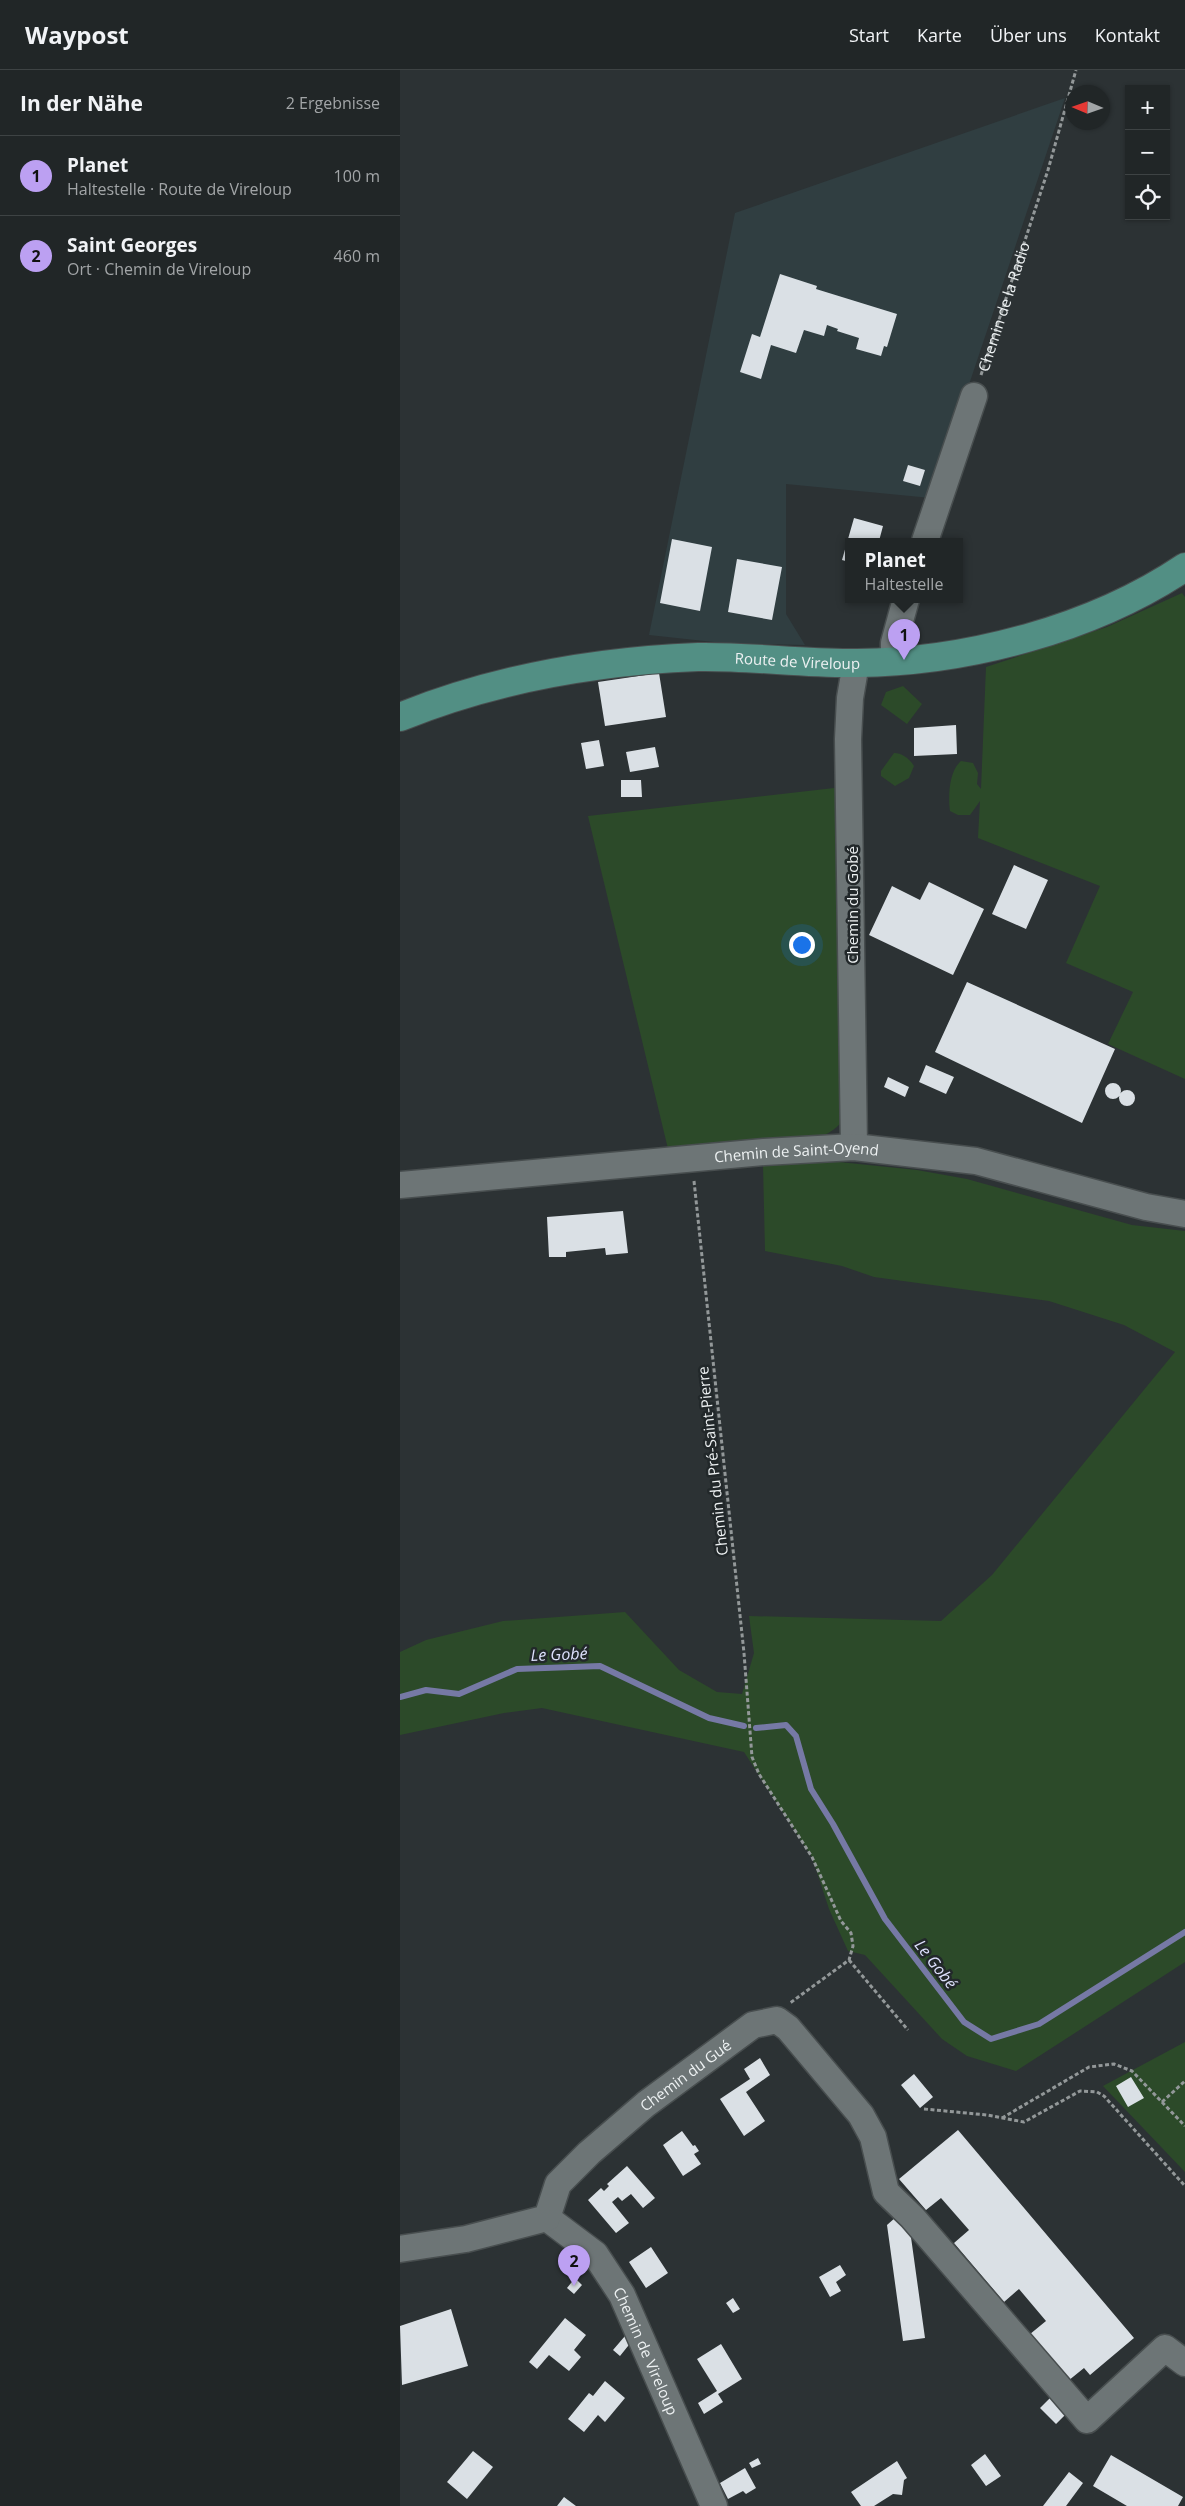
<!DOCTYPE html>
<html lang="de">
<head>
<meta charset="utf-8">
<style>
	body { margin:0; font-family:"Open Sans",sans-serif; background:#292e2f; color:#f1f3f6 }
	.controls { position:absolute; right:15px; top:15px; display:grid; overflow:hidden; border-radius:0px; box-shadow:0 1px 4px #0004 }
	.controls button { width:45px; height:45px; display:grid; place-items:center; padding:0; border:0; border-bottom:1px solid #3e4344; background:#212627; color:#f1f3f6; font:25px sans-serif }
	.compass { position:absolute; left:665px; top:15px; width:45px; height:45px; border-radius:50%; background:#212627; box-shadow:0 1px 4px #0004; rotate:272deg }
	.you { position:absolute; left:401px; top:874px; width:18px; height:18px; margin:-12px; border:4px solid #fff; border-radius:50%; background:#1a73e8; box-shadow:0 0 0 8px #1a73e833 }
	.badge { display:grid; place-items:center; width:32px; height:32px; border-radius:50%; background:#bca0f2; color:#111; font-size:16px; font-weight:700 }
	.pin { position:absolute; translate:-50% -41px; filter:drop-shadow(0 1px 2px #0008) }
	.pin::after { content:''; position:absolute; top:26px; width:18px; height:15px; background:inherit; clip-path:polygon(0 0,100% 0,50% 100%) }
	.popup { position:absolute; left:445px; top:468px; width:118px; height:65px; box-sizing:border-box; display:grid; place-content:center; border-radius:0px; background:#212627; filter:drop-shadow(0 1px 4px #0005); font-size:16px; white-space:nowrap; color:#a2a5a7 }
	.popup b { font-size:19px; color:#f1f3f6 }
	.popup::after { content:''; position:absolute; left:50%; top:100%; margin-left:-10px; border:10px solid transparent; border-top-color:#212627 }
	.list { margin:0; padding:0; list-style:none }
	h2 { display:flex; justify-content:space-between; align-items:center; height:65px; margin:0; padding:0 20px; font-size:21px }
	h2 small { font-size:16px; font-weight:400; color:#a2a5a7 }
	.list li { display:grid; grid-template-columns:32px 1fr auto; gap:15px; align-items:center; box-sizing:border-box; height:80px; padding:0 20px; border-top:1px solid #3e4344 }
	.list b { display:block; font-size:19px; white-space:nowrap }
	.list p { margin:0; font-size:16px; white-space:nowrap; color:#a2a5a7 }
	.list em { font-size:16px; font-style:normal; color:#a2a5a7 }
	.icon { flex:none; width:28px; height:28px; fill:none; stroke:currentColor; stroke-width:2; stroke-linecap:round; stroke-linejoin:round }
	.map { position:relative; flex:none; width:785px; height:2436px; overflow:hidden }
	header { display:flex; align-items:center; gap:30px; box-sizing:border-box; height:70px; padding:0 25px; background:#212627; border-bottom:1px solid #3e4344 }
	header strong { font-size:24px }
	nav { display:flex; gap:28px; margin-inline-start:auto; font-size:18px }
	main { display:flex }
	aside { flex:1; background:#212627 }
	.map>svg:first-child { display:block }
	.built { fill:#303e41 }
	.green { fill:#2c4a29 }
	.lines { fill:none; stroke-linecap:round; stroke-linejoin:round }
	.stream { stroke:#7679a5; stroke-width:6 }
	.building { fill:#dae0e5 }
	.minor-casing { stroke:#484e4f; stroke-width:29 }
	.major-casing { stroke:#484e4f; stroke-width:30 }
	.path { stroke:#939899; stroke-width:3; stroke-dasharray:4 2.5; stroke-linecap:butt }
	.minor { stroke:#6d7576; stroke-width:26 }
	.major { stroke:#528f84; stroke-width:28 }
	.labels { text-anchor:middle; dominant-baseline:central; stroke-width:5; stroke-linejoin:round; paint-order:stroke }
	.street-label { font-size:15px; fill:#edf1f2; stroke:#22282a }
	.water-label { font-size:16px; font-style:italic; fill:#dee1fd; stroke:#22282a }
</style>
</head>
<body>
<header>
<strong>Waypost</strong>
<nav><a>Start</a><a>Karte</a><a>Über uns</a><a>Kontakt</a></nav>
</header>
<main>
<aside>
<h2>In der Nähe<small>2 Ergebnisse</small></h2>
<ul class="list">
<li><span class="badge">1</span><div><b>Planet</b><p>Haltestelle · Route de Vireloup</p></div><em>100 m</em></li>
<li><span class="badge">2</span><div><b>Saint Georges</b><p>Ort · Chemin de Vireloup</p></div><em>460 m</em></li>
</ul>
</aside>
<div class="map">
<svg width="785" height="2436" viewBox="0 0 785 2436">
	<rect width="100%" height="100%" fill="#2c3234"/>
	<!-- built -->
	<path class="built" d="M665,28L531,428L386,414V544L405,575L323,573L249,565L335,143Z"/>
	<!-- green -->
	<path class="green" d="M782,523L785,527V1009L708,974L733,922L666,893L700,816L578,768L580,731L570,745H558L550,741C548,726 549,701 561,691L573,693L578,703L577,714L581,719L586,597L707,557Z
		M503,616L522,634L507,654L481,635L486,622Z
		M494,683C502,683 510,689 514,696L509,708L495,716L481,706V701Z
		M443,717L445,1047C438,1058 430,1063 418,1068L269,1083L188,746Z
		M439,1092L517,1100L567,1109L732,1155L785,1161V1892L616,2001L567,1986L542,1969L465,1885L448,1881L429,1839L412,1787L344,1682L142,1638L104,1643L0,1665V1582L26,1570L103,1551L225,1542L279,1600L317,1622L342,1624L354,1583L349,1546L541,1551L592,1505L775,1282L724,1255L649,1231L474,1207L442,1196L365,1181L363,1095Z
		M785,1972V2102L703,2016Z"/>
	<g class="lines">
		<!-- stream -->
		<path class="stream" d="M0,1627L26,1620L59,1624L117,1599L200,1596L309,1648L344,1656
			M356,1658L386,1655L396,1666L411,1719L433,1754L485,1849L564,1952L591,1969L639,1954L785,1862"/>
	</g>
	<!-- building -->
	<path class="building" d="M380,204L417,216L416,219L497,244L487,277L484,276L481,286L456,279L459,268L437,261L438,259L427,255L424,266L404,260L396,283L371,275L361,309L340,302L352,264L360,267Z
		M508,395L525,400L520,416L503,411Z
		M454,448L483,456L479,471H449V492L442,490Z
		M272,469L312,477L300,541L260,533Z
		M337,489L382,497L372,550L328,542Z
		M259,603L266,647L205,656L198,612Z
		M556,655L557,684L514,686V658Z
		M199,670L204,696L186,699L181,673Z
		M255,677L259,697L230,702L226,682Z
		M221,710H241L242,727H221Z
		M614,795L648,810L626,859L592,844Z
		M529,812L584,839L553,905L469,865L492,816L520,830Z
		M567,912L715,979L682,1053L535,982Z
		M526,995L554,1007L546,1024L519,1012Z
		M488,1007L509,1017L505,1027L484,1017Z
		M705 1021a8 8 0 1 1 16 0a8 8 0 1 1-16 0Z
		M719 1028a8 8 0 1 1 16 0a8 8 0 1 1-16 0Z
		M223,1141L228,1183L206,1185L205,1178L166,1182V1187H149L147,1147Z
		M360,1988L370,2005L346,2022L365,2051L344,2066L320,2029L350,2009L344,1999Z
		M514,2004L533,2027L520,2038L501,2015Z
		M731,2007L744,2028L728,2037L716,2016Z
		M558,2060L734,2268L690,2305L684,2298L663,2315L624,2269L646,2251L619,2219L604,2232L554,2173L569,2160L541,2128L526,2140L499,2109Z
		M282,2061L293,2076L295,2075L299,2081L294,2084L301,2094L283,2106L263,2075Z
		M227,2096L255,2128L243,2138L231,2124L222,2131L218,2127L212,2132L229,2153L216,2163L188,2130L201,2118L204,2121L209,2116L207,2114Z
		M496,2147L510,2160L525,2268L503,2271L487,2155Z
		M251,2177L268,2203L246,2218L229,2192Z
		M440,2195L446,2205L436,2212L441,2221L430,2227L419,2207Z
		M175,2208L182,2215L174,2224L167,2218Z
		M333,2228L340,2239L333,2243L326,2233Z
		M51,2239L68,2296L2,2315L0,2256Z
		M165,2248L186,2265L174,2280L181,2287L169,2301L149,2285L137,2299L129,2292Z
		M225,2266L232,2271L220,2286L213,2280Z
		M321,2274L342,2309L318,2324L323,2332L304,2344L298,2333L317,2321L297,2289Z
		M205,2311L225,2328L205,2352L198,2345L184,2362L168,2349L189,2323L193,2326Z
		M653,2325L669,2341L656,2354L640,2338Z
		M73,2381L93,2397L67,2429L47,2412Z
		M585,2384L601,2406L586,2416L571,2395Z
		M711,2385L783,2427L778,2436H727L693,2416Z
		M358,2388L361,2394L352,2398L349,2393Z
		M497,2391L507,2408L504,2410L502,2425L493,2424L474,2436H461L451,2422Z
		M345,2398L356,2418L346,2424L343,2421L328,2429L320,2413Z
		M669,2402L683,2413L666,2436H643Z
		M164,2427L176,2436H157Z"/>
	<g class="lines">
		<!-- minor casing -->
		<g class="minor-casing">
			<g id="minor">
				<path d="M525,471L574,326"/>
				<path d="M494,591V573L506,529"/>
				<path d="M454,1077L448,669L450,628L456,593"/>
				<path id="s2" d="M0,1115L364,1082L454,1077L576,1091L746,1137L785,1144"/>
				<path id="s3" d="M147,2148L195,2184L222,2225L314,2436"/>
				<path id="s4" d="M0,2179L66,2169L147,2148L158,2114L189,2083L246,2034L353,1955L377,1950L388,1958L461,2045L473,2067L486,2122L512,2147L687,2350L765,2278L785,2293"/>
			</g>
		</g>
		<!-- major casing -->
		<g class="major-casing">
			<g id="major">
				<path id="s5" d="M0,647C94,609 196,591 298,587C351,586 404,594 457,593C567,592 693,559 785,497"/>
			</g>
		</g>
		<!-- path -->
		<g class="path">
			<path id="s1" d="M581,305L648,100L676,0"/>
			<path d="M294,1111L344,1583L352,1687L359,1704L412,1787L441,1851L451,1863L453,1876L449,1890L390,1933"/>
			<path d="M449,1890L508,1960"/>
			<path d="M762,2032L785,2011"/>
			<path d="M524,2039L587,2045L624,2052L680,2021L697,2022L704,2026L785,2116"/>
			<path d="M602,2048L689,1997L714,1994L732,2001L785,2056"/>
		</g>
		<!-- minor -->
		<use href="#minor" class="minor"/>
		<!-- major -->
		<use href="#major" class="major"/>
	</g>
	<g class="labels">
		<!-- street labels -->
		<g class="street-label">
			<text stroke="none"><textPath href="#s1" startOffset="72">Chemin de la Radio</textPath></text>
			<text stroke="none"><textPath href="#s5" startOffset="405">Route de Vireloup</textPath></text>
			<text transform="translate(452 835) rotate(-90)">Chemin du Gobé</text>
			<text stroke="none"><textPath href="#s2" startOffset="398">Chemin de Saint-Oyend</textPath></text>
			<text transform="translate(312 1391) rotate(-96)">Chemin du Pré-Saint-Pierre</text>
			<text stroke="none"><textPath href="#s4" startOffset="354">Chemin du Gué</textPath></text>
			<text stroke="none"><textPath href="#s3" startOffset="170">Chemin de Vireloup</textPath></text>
		</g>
		<!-- water labels -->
		<g class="water-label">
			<text transform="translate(159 1584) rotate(-2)">Le Gobé</text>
			<text transform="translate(536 1894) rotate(52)">Le Gobé</text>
		</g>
	</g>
</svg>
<div class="controls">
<button>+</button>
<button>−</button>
<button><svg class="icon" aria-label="locate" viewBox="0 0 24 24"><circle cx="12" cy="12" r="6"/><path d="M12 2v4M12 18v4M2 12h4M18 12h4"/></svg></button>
</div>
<svg class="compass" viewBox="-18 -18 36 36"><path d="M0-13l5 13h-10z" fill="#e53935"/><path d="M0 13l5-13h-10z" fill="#a2a5a7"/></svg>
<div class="you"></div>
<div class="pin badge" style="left:504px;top:590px">1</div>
<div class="popup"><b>Planet</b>Haltestelle</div>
<div class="pin badge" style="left:174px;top:2216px">2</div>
</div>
</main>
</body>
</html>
